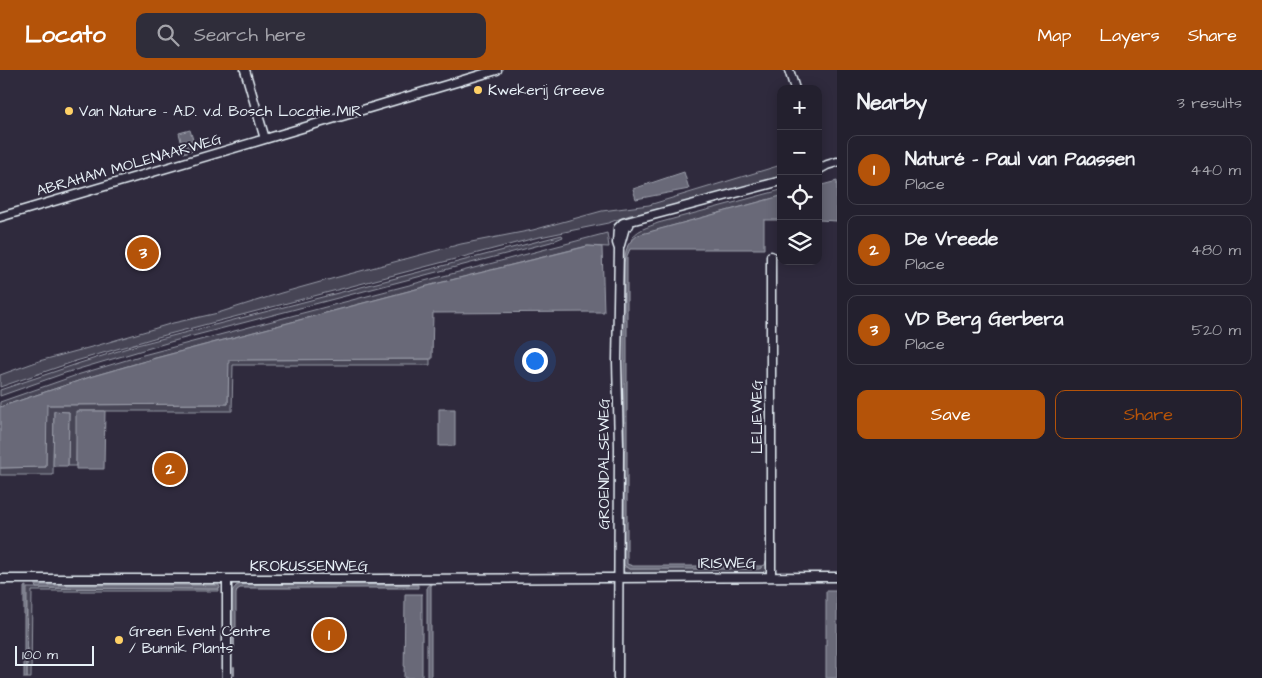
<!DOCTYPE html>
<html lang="en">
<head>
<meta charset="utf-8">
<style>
	body { margin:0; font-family:"Architects Daughter",sans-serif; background:#2f2d3a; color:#f1f3f6 }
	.controls { position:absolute; right:15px; top:15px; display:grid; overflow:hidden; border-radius:10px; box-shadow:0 2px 12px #0003 }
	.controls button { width:45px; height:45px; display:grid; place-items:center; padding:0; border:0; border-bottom:1px solid #403e4a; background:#23202e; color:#f1f3f6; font:25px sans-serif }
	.scale { position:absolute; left:15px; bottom:12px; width:79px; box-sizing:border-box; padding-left:5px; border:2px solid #e8f1f8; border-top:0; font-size:14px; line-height:18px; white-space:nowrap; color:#e8f1f8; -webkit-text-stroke:4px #2f2a3d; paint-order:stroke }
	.you { position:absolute; left:534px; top:290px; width:18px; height:18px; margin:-12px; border:4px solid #fff; border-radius:50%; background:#1a73e8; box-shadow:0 0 0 8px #1a73e833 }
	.badge { display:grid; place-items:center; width:32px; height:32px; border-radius:50%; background:#b45309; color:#fff; font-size:16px; font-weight:700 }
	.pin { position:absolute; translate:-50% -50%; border:2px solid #fff; box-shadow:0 1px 5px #0006 }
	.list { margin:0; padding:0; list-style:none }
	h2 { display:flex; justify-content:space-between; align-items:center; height:65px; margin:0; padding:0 20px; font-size:21px }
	h2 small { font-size:16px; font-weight:400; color:#a3a3aa }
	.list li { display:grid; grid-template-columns:32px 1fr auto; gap:15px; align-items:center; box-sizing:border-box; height:70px; margin:0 10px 10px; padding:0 10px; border:1px solid #403e4a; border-radius:10px }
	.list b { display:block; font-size:19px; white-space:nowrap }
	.list p { margin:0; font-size:16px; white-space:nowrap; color:#a3a3aa }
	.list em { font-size:16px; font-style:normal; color:#a3a3aa }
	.actions { display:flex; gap:10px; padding:15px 20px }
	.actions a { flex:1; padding:11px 0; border:1px solid #b45309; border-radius:10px; text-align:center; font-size:18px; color:#b45309 }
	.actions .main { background:#b45309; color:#fff }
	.icon { flex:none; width:28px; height:28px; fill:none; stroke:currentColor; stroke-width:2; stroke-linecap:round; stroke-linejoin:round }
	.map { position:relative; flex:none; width:837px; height:608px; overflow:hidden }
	header { display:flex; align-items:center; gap:30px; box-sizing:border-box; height:70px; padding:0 25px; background:#b45309; color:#fff }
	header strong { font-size:24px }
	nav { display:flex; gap:28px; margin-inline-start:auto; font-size:18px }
	.search { width:350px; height:45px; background:#2f2d3a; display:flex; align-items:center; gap:12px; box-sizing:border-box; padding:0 18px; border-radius:10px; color:#a3a3aa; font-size:19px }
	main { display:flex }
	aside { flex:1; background:#23202e }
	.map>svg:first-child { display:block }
	.green { fill:#464455; stroke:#979aa6 }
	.water { fill:#696978; stroke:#9c9fab }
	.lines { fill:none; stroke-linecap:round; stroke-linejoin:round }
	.stream { stroke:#9c9fab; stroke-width:2 }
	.minor-casing { stroke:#e8f1f8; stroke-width:11 }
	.minor { stroke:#2f2a3d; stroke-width:8 }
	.poi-dot { fill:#ffd166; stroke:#2f2a3d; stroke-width:2 }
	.labels { text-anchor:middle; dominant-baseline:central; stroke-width:4; stroke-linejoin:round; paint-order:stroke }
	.poi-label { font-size:15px; fill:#e8f1f8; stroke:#2f2a3d; text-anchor:start }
	.street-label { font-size:15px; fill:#e8f1f8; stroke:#2f2a3d }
</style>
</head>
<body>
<header>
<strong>Locato</strong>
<div class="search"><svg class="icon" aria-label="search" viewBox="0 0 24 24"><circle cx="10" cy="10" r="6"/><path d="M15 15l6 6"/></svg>Search here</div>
<nav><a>Map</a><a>Layers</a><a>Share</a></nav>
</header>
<main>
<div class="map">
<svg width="837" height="608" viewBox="0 0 837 608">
	<rect width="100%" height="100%" fill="#2f2a3d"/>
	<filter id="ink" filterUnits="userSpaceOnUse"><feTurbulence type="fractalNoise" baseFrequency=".02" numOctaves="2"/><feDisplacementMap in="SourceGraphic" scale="10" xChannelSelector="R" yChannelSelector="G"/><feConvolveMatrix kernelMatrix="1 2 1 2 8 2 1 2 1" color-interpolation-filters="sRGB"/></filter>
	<g filter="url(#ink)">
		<!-- green -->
		<path class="green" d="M781,95V107L658,141L630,145L608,153L535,168L154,268L76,291L0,317V305L39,291L99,275L173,253L218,243L281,223L342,206L461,174L533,160L602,141L649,135Z
			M781,120V126L639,165L631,171C634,160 649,157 658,153Z
			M607,163L609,177L587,176L435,214L152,289L93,306L0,337V332L77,305L143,285Z
			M562,165L563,167L551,172L170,272L65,303L0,326V320L80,293L137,275Z
			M430,289V295H233L232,341H77L76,396H68L69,342H54L53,405H0V398L46,397V335L228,334V290Z
			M766,491H768C768,498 768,502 761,505H629L623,501L621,497H626L629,499L761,498V496L765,495Z
			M27,518L219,519V521H32L31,608H27Z"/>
		<!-- water -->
		<path class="water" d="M190,60L196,79L184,83L179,63Z
			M684,102L689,119L636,129L633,119Z
			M837,111V151L818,150V116Z
			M781,126V150H764V179H630L627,186V494L633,496H761V498L759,499H629L624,495V193L626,181L628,175L631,171L638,165Z
			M588,176L602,177L604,242L433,243L432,289L229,290L228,334L47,335L46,397L0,398V337L93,306L152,289L435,214Z
			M439,339H455V376H439Z
			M54,341L69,342L68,396H53Z
			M76,341H105L104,399H76Z
			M241,514L418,515V518H240L237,520L236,524V558H231L232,521L236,516Z
			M429,514H431V608H427V516H429Z
			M35,515H219L220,518L219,519L36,518Z
			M26,516L27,608H24V517Z
			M826,521H837V608H826Z
			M405,524H422V608H404Z"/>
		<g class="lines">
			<!-- stream -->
			<path class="stream" d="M234,558V577
				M234,597V605"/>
			<!-- minor casing -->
			<g class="minor-casing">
				<path id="minor" d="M245,0L265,69L497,0
					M789,0L795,19
					M818,100L827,95L837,92
					M0,147L265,69
					M620,175L625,157L629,155
					M771,186V507
					M0,509H376L837,507
					M227,608V509
					M618,608L619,377L617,291L619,179L617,173L618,158L623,153L781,111"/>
			</g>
			<!-- minor -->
			<use href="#minor" class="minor"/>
		</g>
	</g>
	<!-- markers -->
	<g class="poi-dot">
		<circle cx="478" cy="20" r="5"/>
		<circle cx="69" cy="41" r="5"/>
		<circle cx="119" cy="570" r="5"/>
	</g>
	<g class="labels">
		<!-- poi labels -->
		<g class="poi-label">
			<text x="488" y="20">Kwekerij Greeve</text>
			<text x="79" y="41">Van Nature - A.D. v.d. Bosch Locatie MIR</text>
			<text x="129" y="561">Green Event Centre<tspan x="129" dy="17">/ Bunnik Plants</tspan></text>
		</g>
		<!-- street labels -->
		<g class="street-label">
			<text transform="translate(129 95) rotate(-16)">ABRAHAM MOLENAARWEG</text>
			<text transform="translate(757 347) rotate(-90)">LELIEWEG</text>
			<text transform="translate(604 394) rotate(-90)">GROENDALSEWEG</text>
			<text x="727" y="493">IRISWEG</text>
			<text x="309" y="496">KROKUSSENWEG</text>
		</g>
	</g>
</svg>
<div class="controls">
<button>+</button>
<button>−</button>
<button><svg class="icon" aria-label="locate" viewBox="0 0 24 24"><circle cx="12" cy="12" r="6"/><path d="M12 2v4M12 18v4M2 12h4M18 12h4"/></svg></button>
<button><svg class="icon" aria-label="layers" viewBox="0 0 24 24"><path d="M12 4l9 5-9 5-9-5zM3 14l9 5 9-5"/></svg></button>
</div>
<div class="scale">100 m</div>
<div class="you"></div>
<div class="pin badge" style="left:329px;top:565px">1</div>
<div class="pin badge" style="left:170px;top:399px">2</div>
<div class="pin badge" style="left:143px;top:183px">3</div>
</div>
<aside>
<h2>Nearby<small>3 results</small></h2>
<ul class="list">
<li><span class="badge">1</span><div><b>Naturé - Paul van Paassen</b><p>Place</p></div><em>440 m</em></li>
<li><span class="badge">2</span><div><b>De Vreede</b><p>Place</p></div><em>480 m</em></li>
<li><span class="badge">3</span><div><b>VD Berg Gerbera</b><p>Place</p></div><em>520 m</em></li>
</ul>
<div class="actions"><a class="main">Save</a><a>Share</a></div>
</aside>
</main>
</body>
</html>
